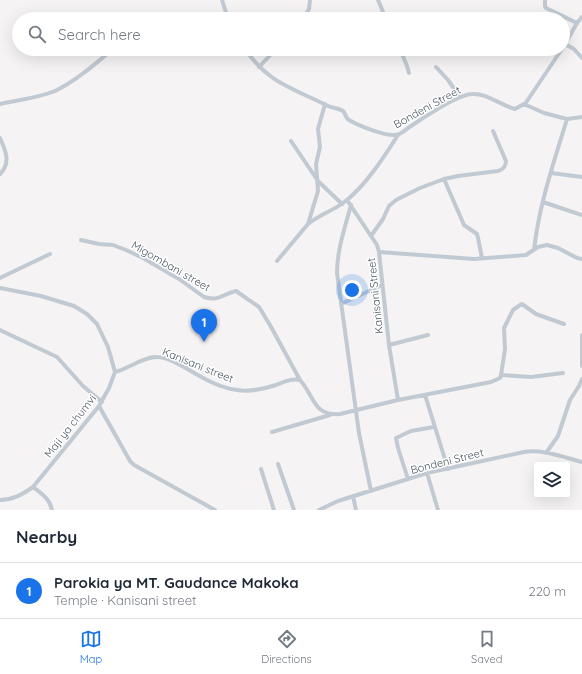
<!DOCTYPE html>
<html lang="en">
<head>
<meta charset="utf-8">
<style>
	body { margin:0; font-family:Quicksand,sans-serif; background:#f6f6f7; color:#1f2937 }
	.controls { position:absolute; right:12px; bottom:12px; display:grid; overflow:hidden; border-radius:4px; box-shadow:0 4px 16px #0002 }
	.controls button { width:36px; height:36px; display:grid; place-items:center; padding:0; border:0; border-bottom:1px solid #e0e1e3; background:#fff; color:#1f2937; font:20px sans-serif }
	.you { position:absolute; left:352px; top:290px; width:14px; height:14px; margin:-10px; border:3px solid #fff; border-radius:50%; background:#1a73e8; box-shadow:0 0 0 6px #1a73e833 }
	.badge { display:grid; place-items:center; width:26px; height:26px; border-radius:50%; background:#1a73e8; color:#fff; font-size:13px; font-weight:700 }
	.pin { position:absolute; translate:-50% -33px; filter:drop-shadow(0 1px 2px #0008) }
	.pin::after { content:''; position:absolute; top:21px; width:14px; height:12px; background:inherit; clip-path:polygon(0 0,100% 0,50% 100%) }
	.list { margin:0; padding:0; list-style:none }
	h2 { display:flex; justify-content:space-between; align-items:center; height:52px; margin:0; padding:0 16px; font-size:17px }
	h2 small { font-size:13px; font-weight:400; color:#747a83 }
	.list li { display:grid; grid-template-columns:26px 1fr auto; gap:12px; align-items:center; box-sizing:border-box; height:56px; padding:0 16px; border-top:1px solid #e0e1e3 }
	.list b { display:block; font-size:15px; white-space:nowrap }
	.list p { margin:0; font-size:13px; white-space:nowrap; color:#747a83 }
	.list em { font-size:13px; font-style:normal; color:#747a83 }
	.icon { flex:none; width:22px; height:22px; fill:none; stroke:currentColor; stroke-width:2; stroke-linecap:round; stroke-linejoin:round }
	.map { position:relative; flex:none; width:582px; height:510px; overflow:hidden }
	.search { position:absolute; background:#fff; box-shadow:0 4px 16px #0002; left:12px; right:12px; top:12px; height:44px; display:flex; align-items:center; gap:10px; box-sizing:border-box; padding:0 14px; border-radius:22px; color:#747a83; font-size:15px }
	.sheet { height:108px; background:#fff }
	nav { display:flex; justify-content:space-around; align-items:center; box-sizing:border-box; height:56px; border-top:1px solid #e0e1e3; background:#fff; font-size:11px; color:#747a83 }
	nav a { display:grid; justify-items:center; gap:2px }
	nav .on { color:#1a73e8 }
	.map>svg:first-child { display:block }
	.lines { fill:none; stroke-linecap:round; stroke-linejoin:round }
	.street { stroke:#c1cad2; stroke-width:4 }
	.labels { text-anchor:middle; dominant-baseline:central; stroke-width:3; stroke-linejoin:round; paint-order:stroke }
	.street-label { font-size:11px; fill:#4a5661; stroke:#fff }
</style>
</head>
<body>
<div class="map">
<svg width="582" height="510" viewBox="0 0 582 510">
	<rect width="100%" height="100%" fill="#f5f3f3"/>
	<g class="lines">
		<!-- street -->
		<path class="street" d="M222,0L228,19
			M378,0L386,19
			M545,0V6L546,8L577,23
			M303,19L309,9L310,0
			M565,44L574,49L582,58
			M563,48L577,23L582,17
			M245,49C269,84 293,88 328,106C333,108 338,108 343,111C346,113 345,118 349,120C359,126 385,136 395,135C401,135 406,129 411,126C423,118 458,94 472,94C487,93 500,105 515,109L524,104L544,113L567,119L582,117
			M400,49L407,66L409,73
			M259,67L276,49
			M436,67L448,80L460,97
			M0,104C18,100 38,98 55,91C76,81 95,64 113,49
			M525,104L562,49
			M0,138C6,151 11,163 0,174
			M291,141L318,181L342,204
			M551,173L582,177
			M444,179L464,225L477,234L478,238L482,258
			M347,200L377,245L379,252L389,345L398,400
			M543,202L582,215
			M351,205C345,227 337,250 337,273L359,433L371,491
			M308,224L318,191L316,164L320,147L318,129L325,104
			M371,236L383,219L389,206L396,200L420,188L444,179L458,176L498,171C503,169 506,167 506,161L493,131
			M81,240L99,244L113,245L126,250L143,258L179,279L204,297C219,302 222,294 236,291L259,307L270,325L300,380
			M534,250C539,205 554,162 567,119
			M379,252L474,259L526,255L538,247L547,245L558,248L577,258L582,259
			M277,261L308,224C319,215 332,211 343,203C365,187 384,157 398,135
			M0,278L50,254
			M0,288L41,296L74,306L87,314L97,324L108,347L115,372L109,388L99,406L33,487C23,494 13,500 0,500
			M341,304L382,285
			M0,330L57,357L83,386L102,402
			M582,335V366
			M389,345L428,335
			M115,372C128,369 144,356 158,357C167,357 176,363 184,367C200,376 218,388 237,390C250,392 264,389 276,385C284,382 291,378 300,380C315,397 313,416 340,414L398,400L491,382L500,378L501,375L531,377L563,373
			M501,375L505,349L504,328L513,310L520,305L522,304L536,314L564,324
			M425,395L448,469
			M99,406L130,461L134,465L215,510
			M272,432L330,415
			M546,453L558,436L570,400L579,386L582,379
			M278,464L294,510
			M261,469L274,510
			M427,473L438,510
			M408,479L398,448L396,438L411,431L434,427
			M33,487C42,494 50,499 52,510
			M353,496L356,510
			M319,510L338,501L427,473L524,452C543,449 563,457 582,462"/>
	</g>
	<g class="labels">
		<!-- street labels -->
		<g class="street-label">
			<text transform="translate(427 107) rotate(-29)">Bondeni Street</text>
			<text transform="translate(171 266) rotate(30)">Migombani street</text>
			<text transform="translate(375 296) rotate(-96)">Kanisani Street</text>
			<text transform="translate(198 365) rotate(22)">Kanisani street</text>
			<text transform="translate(70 426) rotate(-52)">Maji ya chumvi</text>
			<text transform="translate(447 461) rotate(-14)">Bondeni Street</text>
		</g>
	</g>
</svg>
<div class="controls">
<button><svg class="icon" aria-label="layers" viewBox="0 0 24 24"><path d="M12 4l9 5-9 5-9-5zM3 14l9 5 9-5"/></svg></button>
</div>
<div class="you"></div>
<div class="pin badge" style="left:204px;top:342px">1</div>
<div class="search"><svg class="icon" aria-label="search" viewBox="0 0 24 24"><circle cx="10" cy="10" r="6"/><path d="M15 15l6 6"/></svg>Search here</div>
</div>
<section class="sheet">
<h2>Nearby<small></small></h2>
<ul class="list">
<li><span class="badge">1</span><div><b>Parokia ya MT. Gaudance Makoka</b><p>Temple · Kanisani street</p></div><em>220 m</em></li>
</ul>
</section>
<nav>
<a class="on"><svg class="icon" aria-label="map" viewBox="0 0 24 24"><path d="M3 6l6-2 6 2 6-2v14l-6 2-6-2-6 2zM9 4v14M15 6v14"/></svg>Map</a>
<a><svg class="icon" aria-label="directions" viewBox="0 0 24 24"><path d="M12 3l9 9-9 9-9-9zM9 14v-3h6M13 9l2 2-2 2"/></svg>Directions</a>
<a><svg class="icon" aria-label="saved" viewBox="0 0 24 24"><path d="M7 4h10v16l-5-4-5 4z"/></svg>Saved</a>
</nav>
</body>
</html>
